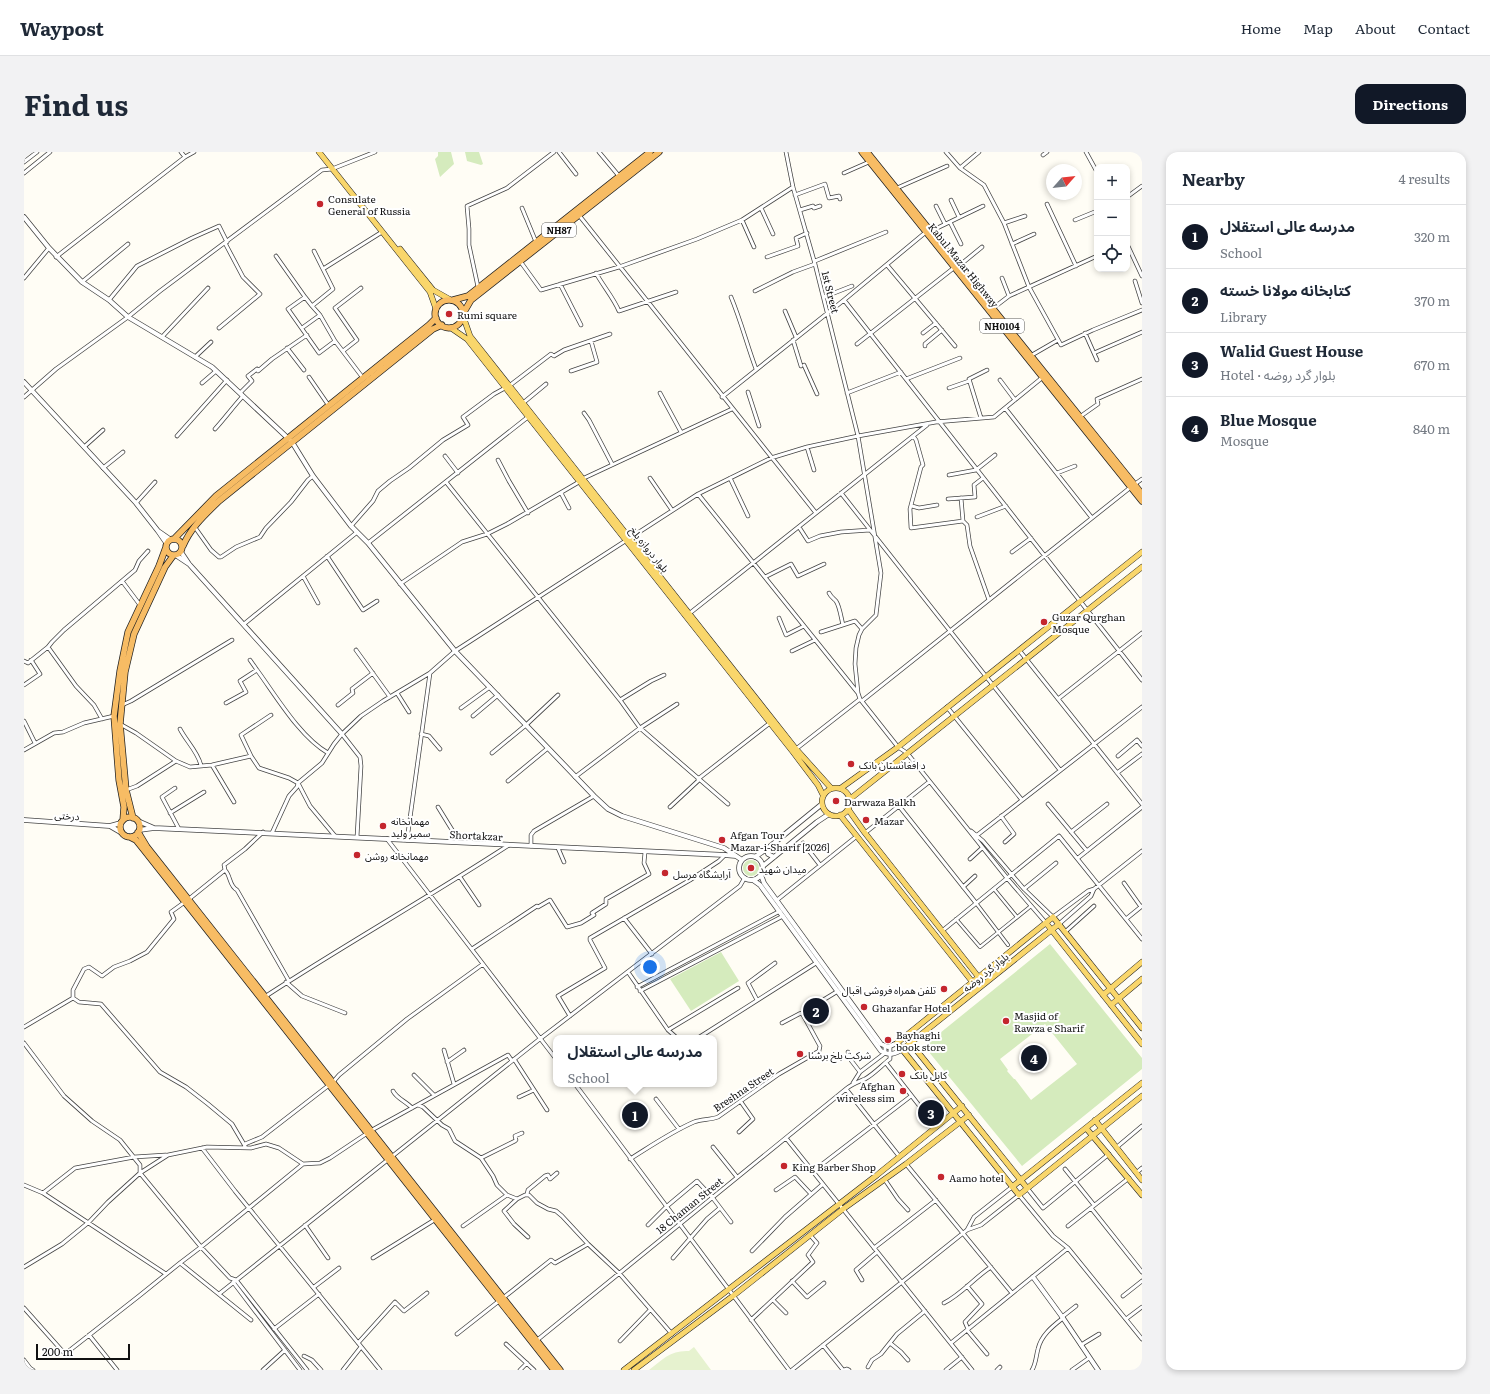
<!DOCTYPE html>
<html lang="en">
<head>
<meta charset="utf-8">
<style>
	body { margin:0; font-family:Literata,"Noto Sans Arabic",serif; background:#f2f2f3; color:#1f2937 }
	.controls { position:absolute; right:12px; top:12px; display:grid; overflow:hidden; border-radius:8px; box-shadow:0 2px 6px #0003 }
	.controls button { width:36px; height:36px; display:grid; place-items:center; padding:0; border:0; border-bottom:1px solid #e0e1e3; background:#fff; color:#1f2937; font:20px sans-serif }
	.compass { position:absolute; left:1022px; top:12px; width:36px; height:36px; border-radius:50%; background:#fff; box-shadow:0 2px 6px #0003; rotate:63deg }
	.scale { position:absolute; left:12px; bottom:10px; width:94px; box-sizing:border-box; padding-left:4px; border:2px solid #111; border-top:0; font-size:11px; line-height:14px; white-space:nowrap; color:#111; -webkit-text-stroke:3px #fff; paint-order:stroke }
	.you { position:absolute; left:626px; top:815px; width:14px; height:14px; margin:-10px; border:3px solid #fff; border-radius:50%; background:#1a73e8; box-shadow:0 0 0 6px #1a73e833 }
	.badge { display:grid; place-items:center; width:26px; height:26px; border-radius:50%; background:#111827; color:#fff; font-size:13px; font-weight:700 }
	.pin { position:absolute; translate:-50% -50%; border:2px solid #fff; box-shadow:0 1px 4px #0006 }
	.popup { position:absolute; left:529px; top:883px; width:164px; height:52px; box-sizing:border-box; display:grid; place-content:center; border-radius:8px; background:#fff; filter:drop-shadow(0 1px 3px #0005); font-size:13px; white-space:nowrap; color:#747a83 }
	.popup b { font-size:15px; color:#1f2937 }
	.popup::after { content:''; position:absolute; left:50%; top:100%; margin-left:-8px; border:8px solid transparent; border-top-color:#fff }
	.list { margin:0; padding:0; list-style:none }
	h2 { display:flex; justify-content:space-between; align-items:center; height:52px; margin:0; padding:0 16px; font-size:17px }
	h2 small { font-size:13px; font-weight:400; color:#747a83 }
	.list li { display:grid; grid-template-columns:26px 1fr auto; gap:12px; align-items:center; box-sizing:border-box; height:64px; padding:0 16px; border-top:1px solid #e0e1e3 }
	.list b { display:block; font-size:15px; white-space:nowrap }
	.list p { margin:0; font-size:13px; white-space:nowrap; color:#747a83 }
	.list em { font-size:13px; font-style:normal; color:#747a83 }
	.icon { flex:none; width:22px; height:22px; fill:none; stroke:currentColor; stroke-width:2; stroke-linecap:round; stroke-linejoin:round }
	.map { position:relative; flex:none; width:1118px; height:1218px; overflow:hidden; border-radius:12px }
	header { display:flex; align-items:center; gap:24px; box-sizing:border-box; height:56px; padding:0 20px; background:#fff; border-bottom:1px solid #e0e1e3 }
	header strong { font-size:19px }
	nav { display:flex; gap:22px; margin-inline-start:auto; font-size:14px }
	.intro { display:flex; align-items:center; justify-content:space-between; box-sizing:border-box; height:96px; padding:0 24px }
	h1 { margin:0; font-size:28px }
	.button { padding:10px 18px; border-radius:12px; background:#111827; color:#fff; font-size:14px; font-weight:700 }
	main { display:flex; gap:24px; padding:0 24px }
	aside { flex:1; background:#fff; border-radius:12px; box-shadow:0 2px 6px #0003 }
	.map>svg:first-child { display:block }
	.green { fill:#d5ebbd; fill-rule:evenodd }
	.pitch { fill:#e6f2cf }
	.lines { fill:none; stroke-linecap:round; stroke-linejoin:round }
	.pedestrian-casing { stroke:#444; stroke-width:4 }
	.minor-casing { stroke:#444; stroke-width:4.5 }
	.tertiary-casing { stroke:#444; stroke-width:5.5 }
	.primary-casing { stroke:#222; stroke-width:6 }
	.trunk-casing { stroke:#222; stroke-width:7 }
	.pedestrian { stroke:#fff; stroke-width:2.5 }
	.minor { stroke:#fff; stroke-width:3 }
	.tertiary { stroke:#fff; stroke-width:4 }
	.primary { stroke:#f9d66b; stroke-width:5 }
	.trunk { stroke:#f7bc64; stroke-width:5.5 }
	.poi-dot { fill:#c4262e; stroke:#fff; stroke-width:1.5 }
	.labels { text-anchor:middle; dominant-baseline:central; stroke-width:4; stroke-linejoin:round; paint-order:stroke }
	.shield { fill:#fff; stroke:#585858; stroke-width:1 }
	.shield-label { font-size:9px; font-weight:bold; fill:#111 }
	.poi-label { font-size:10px; fill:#111; stroke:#fff; text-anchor:start }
	.street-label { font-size:10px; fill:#111; stroke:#fff }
</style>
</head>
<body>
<header>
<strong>Waypost</strong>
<nav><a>Home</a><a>Map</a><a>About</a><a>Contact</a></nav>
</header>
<div class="intro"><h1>Find us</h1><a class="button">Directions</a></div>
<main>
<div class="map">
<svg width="1118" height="1218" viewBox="0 0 1118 1218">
	<rect width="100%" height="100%" fill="#fffdf5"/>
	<!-- green -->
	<path class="green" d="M414,0H427L430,12L416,25L411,7L414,4Z
		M441,0H455L459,12L457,13L443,9Z
		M719 716a8 8 0 1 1 16 0a8 8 0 1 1-16 0Z
		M1026,792L1118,906V917L998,1014L900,894ZM1021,872L1053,912L1007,948L991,927H990L983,919L984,918L976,907Z
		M697,800L715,829L667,859L646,827Z"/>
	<!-- pitch -->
	<path class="pitch" d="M670,1195L687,1218H625C639,1207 647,1198 665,1199Z"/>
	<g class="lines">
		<!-- pedestrian casing -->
		<g class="pedestrian-casing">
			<path id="pedestrian" d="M970,737L993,765
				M952,751L984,793
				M932,767L956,795L1007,754"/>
		</g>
		<!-- minor casing -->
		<g class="minor-casing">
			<path id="minor" d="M157,0L161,5
				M535,0L552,22
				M575,0L595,24
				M762,0L769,35L791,112L834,284L857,421L852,463L838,477L835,483L832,496L831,512L834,541
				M922,0L936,16L960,33L980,71L1005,135L1037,193L1069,178L1118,158
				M1062,0L1073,20
				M1019,3L1023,0
				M0,10L13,0
				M936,16L955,0
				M0,21L26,0
				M820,21L845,10
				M873,36L923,14
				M771,43L801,32L805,46L815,44L816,47
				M1103,45L1118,34
				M927,48L935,65
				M1023,52L1052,114
				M912,54L921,72
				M498,56L512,90
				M737,56L749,82
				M776,58L789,54L790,56L796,54
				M554,62L792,361
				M718,68L730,95
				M1051,68L1073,59
				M926,70L937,92
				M980,71L1001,64
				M907,79L959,54
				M988,92L1010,82
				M1103,92L1118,124
				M290,99L299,117
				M252,104L281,145
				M32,105L161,5L170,0
				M743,105L774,94L772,86L783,81
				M496,109L517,138L595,115L673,87L718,68L769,35
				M791,109L862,80
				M863,113L931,194
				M936,113L958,95
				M572,121C579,134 589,145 595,159L652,140
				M0,126L25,96
				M978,126L985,144
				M1111,129L1118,151
				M58,130L104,92
				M536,132L557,173
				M454,135L445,93V77L443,54L483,36L530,0
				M731,139L769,120L791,112
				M707,145C717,169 723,193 732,217
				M800,145L828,134
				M85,148L113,114L168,86L195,74L203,90
				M820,148L1118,528
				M288,154L296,163L311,189
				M968,157L985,144L1073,104
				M761,159L772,185
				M195,176L236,142L219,125L201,91
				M278,176L296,163
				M899,181L912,171
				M1061,181L1073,208
				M138,185L184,136
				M769,188L777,214
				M833,192L931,115
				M901,194V192L918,178
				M263,196L280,218
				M319,199L333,188L311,156L337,136
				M1070,201L1118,180
				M1008,203L1034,188
				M171,205L187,190
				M780,213L793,242
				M547,219L573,210L567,189
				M285,225L305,254
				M339,226L311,189L295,201L264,157L281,145L288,154L309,137L299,117L358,80
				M882,227L936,206
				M976,228L991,248
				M178,231L192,219
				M485,234L527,202L530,204L540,198L586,182
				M925,236L945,229
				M724,240L735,274
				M216,241L228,229L224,224L233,217L234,219L248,207L283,183
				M636,241L657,280
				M823,241L877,220
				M0,245L32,217L104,165L136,139L298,18L308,17L351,0
				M698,245L820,148L902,80
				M499,251L522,232
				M981,256L1068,366
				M560,261L565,268L588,312
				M1057,264L1074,252L1073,247L1118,227
				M957,266L945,227L963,218
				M191,277C201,266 209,255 219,244
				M153,284L203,228
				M889,284L892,288L899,313L897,315L886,357L887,376L939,369L943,373L946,394L965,448
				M60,295L79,278
				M783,295L790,318
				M421,304L434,321
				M474,308L485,329L504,361
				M79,316L99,300
				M1033,321L1051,314
				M925,323L952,318L971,303
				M626,326L648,358
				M706,326L724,364
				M558,327L708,257
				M422,330L596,548L616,576L704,652
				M1111,332L1118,327
				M537,341L545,356
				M817,341L1036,618
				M674,342L834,541L836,547L874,595L883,601L983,726L1022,771
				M937,346L939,369
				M924,347L951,345L950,333L959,326
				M112,351L131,330
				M888,354L895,356L913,353
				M953,365L982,354
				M170,374L187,398L195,405H197L212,395L236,385L242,376L267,350L284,328L289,324
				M327,374L349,349L354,339L366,329L385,316L419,288L444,273L439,265L470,242L481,236
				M775,375L784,389L796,384L817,380L846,378
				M344,391L504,265
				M988,400L1007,386
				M303,404L339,458L353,449
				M279,424L294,451
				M741,425L767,412L774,424L800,412
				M98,429L116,453
				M376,432L438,390L463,382L483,372L555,330
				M805,441C807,445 809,446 812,449C816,455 817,466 819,473
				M666,461L903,273
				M755,466L762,483L780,474
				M220,472L332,381
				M797,480L831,469L838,477
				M332,498L366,545
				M995,498L1118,652
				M768,499L791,488
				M226,508L233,518
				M0,509L4,511L24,495
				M0,533L16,522L7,508
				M373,541L385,560
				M1034,547L1118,481
				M596,548L627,529L640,523
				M838,549L1107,335
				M202,551L222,540L216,529L233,518C252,544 276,585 304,601
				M98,553L107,549L208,488
				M314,553L329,541L328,537L349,521
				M923,555L998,648
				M437,556L466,535
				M449,564L474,543
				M78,567L70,553L52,534L24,495L28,490L40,478L111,418L115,409L124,399
				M0,569L11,591
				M96,572L112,581L152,609L166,615L188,613L227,604L235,616L265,626L274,631L286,654L311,684
				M156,577C162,589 175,601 177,614
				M397,582L405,584L416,597
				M772,597L836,547
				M0,598L30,581L39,580L60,571L90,564
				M468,601L502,573L534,543
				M227,604L217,583L247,563
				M1094,604L1113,588L1118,594
				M188,613L210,650
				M1093,621L1118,602
				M551,625L616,576L653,552
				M674,627L746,571
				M484,629L524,596
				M151,636L138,645L155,677
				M102,638L113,634L152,609
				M1024,652L1063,699
				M875,654L952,751
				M414,655L430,681L433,690
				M646,655L675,628
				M146,661L180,640
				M977,664L990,682L981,690
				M947,679L959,689L1000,737L1029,765L1064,739L1070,737L1118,699
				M1047,680L1083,652
				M248,681L265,644L273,635L274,631L298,611L310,592L318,582
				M841,681L905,630
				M952,684L1118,555
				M333,685L337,614L336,605L318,582L337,564L359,549L406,521
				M363,687L532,907
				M383,688L406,521L431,499L674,342L747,306L783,295L834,284L912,270L970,265L1019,225
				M779,691L796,713
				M507,694V683L510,679L570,644
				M534,696L540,710
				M1054,706L1118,655
				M946,707L958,696
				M201,718C207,724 205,734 213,738L265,829
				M436,725L455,753
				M1100,731L1117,755
				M939,735L951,724
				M1000,737L1032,711
				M753,748L833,684
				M600,766L628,802
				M1102,767L1118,754
				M1035,772L1067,744L1070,737
				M918,779L1035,684L1118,787
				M1041,780L1070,754
				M448,797L513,754L514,755L526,748L543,775L557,771L570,763L568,761L582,752V747L625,722L620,711L621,700
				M604,820L644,878L653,886
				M262,830L278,844L321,861
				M613,835L756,759
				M616,839L759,764
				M242,844C322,792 405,745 485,693
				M49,846L55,850L77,852L136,920L162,935L184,952L208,972L221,994
				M733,848L724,831L751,811
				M546,864L534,844L581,816L566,788V786L666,728L695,709L701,703
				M758,871L775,862L778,861L814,839
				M0,875L49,846V838L60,817L65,815L78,824L90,815L106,809L123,800L150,767L147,760L165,747L201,718L200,713L221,697L239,680
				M644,878L714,836
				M674,886L792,811
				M0,891L40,944L68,969L96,988L116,1013V1021L177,1095L206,1126L212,1128L283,1218
				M420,898L430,932
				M824,900L826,907L836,920
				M490,907L523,958
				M423,910L440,898
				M862,911L912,975
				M390,923L410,943
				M829,931L836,920L861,901V895
				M551,932L765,1218
				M822,937L875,1004
				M369,939C373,947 382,949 388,956
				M495,945L510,938
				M632,947L655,977
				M394,953L399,955L418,973L425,977L431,989L457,1006L469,1024L473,1033L483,1043L493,1047L501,1043H505L513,1051L524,1057L532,1059L538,1064L564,1092L595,1121L648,1182
				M715,980L729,967L717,950
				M762,986L948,1218
				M221,992L238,985L309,930L315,923L383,867L459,812
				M689,995L713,1025
				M1093,995L1118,974
				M178,996L211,1039L356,1218
				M457,1006L491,989L492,988L491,984L498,981
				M606,1007C627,994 647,980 670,970C678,967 686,968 694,965L755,922L795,899L796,894L778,861
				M882,1012L988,1141
				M1041,1017L1070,1053
				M788,1020L887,944
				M1112,1021L1118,1016
				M861,1028L874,1047L884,1058
				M0,1033L19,1041L142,1122
				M1003,1036L1019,1056L1085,1002
				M752,1038L771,1025L787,1042
				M19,1041L51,1016L110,1005L142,1003
				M503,1042L504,1038L521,1024L524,1023L526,1027L533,1021
				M493,1047L480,1059L490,1072L504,1085
				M1067,1056L1118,1120
				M281,1073L304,1106
				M624,1073L642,1055L673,1029L688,1045L707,1070
				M439,1074L483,1043
				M1044,1074L1105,1026
				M943,1078L950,1065L988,1035
				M850,1096L912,1048
				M728,1099L761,1065L799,1032
				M349,1106L412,1067
				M649,1106L683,1067L696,1056
				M156,1111L227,1168
				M0,1115L38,1092L65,1070L84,1050L116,1021L144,1003L183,995L227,996L242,992L255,996L279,1012L296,1011L306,1006L348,978L484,903L488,909
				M838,1128L832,1118L853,1100
				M768,1129L783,1145L800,1131
				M209,1130L276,1218
				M943,1134L958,1152L941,1170L944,1177
				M290,1135L315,1116
				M195,1142L517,886L716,734L720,727
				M1099,1144L1118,1129
				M479,1146L527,1108L531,1111L564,1092
				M749,1148L762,1161
				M920,1151C938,1142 950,1126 967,1115
				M0,1156L41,1202L115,1144L156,1111L177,1095L279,1012
				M1038,1165L1052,1154
				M1102,1167L1118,1155
				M727,1168L789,1110L784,1103L793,1091L786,1083
				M250,1177L295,1142
				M943,1178L963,1202
				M433,1182L475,1149
				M65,1183L93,1218
				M512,1189L822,937C828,932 834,930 841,927C850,922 858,913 866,907V895
				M596,1189L626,1158
				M334,1191L371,1150L380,1159L403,1141
				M866,1191L877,1200L884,1208
				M927,1191L1044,1096
				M482,1192L510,1218
				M799,1193L819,1218
				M1057,1193L1075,1182
				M280,1204L288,1208L297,1218
				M0,1208L6,1216L9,1218
				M844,1215L848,1208L857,1202L873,1182L901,1159
				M239,1218L261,1198
				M319,1218L337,1195
				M496,1218L503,1211
				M768,1218L943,1078L957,1073L995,1043L1029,1084L1044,1096L1053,1107L1118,1187
				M820,1218L823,1217L825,1218
				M922,1218L938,1205
				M973,1218L976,1215
				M1008,1218C1012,1212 1012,1204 1014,1197C1017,1183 1029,1174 1039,1166
				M1048,1218L1065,1206"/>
		</g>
		<!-- tertiary casing -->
		<g class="tertiary-casing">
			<path id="tertiary" d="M0,65L25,96L58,130L85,148L104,165L188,215L268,290L289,324L327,374L344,391L431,499L570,644L584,657L598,664L700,696L712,704
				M0,230L112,351L134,379L143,392
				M134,379L147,388
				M157,400L165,412L318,582
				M153,404L165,412
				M0,668L86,674L98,681
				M114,669L130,676L701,703L712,704L718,708
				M86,674L97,671
				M115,678L130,676
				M744,696V702L750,705
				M715 716a12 12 0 1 1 24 0a12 12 0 1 1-24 0Z
				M731,705L744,696L798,652
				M739,714L793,670L805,662
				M737,723L740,731L857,892L864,895L873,891
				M729,728L736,733L857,899C865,904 871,902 879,897
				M1009,1125L1039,1166L1074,1218"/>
		</g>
		<!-- primary casing -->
		<g class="primary-casing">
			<path id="primary" d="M295,0L406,140L412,157
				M376,97L409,138L425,147
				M439,164L446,184L772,597L807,636
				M427,176L443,187L769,600L794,633L799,643
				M798 650a14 14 0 1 1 28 0a14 14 0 1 1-28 0Z
				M817,636L874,595L1118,400
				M826,647L1118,415
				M824,657L841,681L960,832
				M816,663L954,837
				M1022,771L1118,892
				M1079,843L1118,810
				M1087,853L1118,827
				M1118,876L1029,765L873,891L995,1043L1118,944
				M881,884L1003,1036
				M879,897L1035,772
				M1071,968L1118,1028
				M1062,976L1118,1043
				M988,1035L1118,931
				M600,1218L853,1023L938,954
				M610,1218L709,1144L819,1057L882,1012L945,963"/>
		</g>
		<!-- trunk casing -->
		<g class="trunk-casing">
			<path id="trunk" d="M838,0L1118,349
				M843,0L1118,342
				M411 162a14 14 0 1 1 28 0a14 14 0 1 1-28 0Z
				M429,148L444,144L626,0
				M440,160L447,148L635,0
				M142 395a8 8 0 1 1 16 0a8 8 0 1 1-16 0Z
				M150,387L192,344L405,173L412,166
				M159,394C167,375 181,363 195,349L409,177L418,173
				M96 675a10 10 0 1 1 20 0a10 10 0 1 1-20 0Z
				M109,666L102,638L96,572L101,520L110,482L141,415L149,404
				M99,668L100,655L95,628L90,564L96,519L104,480L135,414L142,395
				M114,680L123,695L536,1218
				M106,685L112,688L120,698L530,1218"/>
		</g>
		<!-- pedestrian -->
		<use href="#pedestrian" class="pedestrian"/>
		<!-- minor -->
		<use href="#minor" class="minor"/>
		<!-- tertiary -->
		<use href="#tertiary" class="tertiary"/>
		<!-- primary -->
		<use href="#primary" class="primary"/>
		<!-- trunk -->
		<use href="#trunk" class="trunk"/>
	</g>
	<!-- markers -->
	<g class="poi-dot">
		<circle cx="296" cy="52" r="4"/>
		<circle cx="425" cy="162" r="4"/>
		<circle cx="1020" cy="470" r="4"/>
		<circle cx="827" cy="612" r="4"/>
		<circle cx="812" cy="649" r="4"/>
		<circle cx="842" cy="668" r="4"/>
		<circle cx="359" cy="674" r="4"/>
		<circle cx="698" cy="688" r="4"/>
		<circle cx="333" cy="703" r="4"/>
		<circle cx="727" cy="716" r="4"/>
		<circle cx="641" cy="721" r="4"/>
		<circle cx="920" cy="837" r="4"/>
		<circle cx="840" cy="855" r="4"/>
		<circle cx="982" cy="869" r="4"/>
		<circle cx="864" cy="888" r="4"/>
		<circle cx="776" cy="902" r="4"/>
		<circle cx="878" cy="922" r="4"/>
		<circle cx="879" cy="939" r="4"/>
		<circle cx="760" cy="1014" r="4"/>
		<circle cx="917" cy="1025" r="4"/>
	</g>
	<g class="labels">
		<!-- shield labels -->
		<g class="shield">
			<rect x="518" y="71" width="34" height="14" rx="3"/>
			<rect x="956" y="167" width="44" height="14" rx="3"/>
		</g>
		<g class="shield-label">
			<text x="535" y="78">NH87</text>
			<text x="978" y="174">NH0104</text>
		</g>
		<!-- poi labels -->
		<g class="poi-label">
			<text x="304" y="46">Consulate<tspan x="304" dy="12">General of Russia</tspan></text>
			<text x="433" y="162">Rumi square</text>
			<text x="1028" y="464">Guzar Qurghan<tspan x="1028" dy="12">Mosque</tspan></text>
			<text x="835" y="612">د افغانستان بانک</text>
			<text x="820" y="649">Darwaza Balkh</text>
			<text x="367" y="668">مهمانخانه<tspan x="367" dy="12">سمیر ولید</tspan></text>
			<text x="850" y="668">Mazar</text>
			<text x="706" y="682">Afgan Tour<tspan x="706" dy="12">Mazar-i-Sharif [2026]</tspan></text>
			<text x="341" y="703">مهمانخانه روشن</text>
			<text x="735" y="716">میدان شهید</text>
			<text x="649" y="721">آرایشگاه مرسل</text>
			<text x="912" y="837" text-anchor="end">تلفن همراه فروشی اقبال</text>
			<text x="848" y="855">Ghazanfar Hotel</text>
			<text x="990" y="863">Masjid of<tspan x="990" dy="12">Rawza e Sharif</tspan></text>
			<text x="872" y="882">Bayhaghi<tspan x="872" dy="12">book store</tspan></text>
			<text x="784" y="902">شرکت بلخ برشنا</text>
			<text x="886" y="922">کابل بانک</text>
			<text x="871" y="933" text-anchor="end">Afghan<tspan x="871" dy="12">wireless sim</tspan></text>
			<text x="768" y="1014">King Barber Shop</text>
			<text x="925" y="1025">Aamo hotel</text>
		</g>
		<!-- street labels -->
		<g class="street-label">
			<text transform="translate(940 113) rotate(51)">Kabul Mazar Highway</text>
			<text transform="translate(807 140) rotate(76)">1st Street</text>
			<text transform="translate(626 397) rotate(51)">بلوار دروازه بلخ</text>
			<text transform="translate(43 663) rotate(4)">درختی</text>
			<text transform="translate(452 683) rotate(3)">Shortakzar</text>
			<text transform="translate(961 820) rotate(-39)">بلوار گرد روضه</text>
			<text transform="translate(719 937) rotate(-34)">Breshna Street</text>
			<text transform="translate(665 1053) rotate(-39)">18 Chaman Street</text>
		</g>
	</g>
</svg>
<div class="controls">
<button>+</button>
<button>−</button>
<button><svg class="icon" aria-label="locate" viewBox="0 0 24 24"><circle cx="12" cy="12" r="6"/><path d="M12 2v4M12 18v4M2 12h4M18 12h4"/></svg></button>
</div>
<svg class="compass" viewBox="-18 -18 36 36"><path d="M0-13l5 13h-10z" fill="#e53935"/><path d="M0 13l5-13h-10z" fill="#747a83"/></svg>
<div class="scale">200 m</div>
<div class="you"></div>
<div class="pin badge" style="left:611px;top:963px">1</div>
<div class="popup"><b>مدرسه عالی استقلال</b>School</div>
<div class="pin badge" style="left:792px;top:859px">2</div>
<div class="pin badge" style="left:907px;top:961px">3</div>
<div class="pin badge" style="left:1010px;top:906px">4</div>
</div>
<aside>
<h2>Nearby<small>4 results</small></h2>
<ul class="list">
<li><span class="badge">1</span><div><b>مدرسه عالی استقلال</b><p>School</p></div><em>320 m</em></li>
<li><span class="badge">2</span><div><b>کتابخانه مولانا خسته</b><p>Library</p></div><em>370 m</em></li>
<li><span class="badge">3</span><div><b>Walid Guest House</b><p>Hotel · بلوار گرد روضه</p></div><em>670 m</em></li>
<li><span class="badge">4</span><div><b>Blue Mosque</b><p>Mosque</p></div><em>840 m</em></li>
</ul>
</aside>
</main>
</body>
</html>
